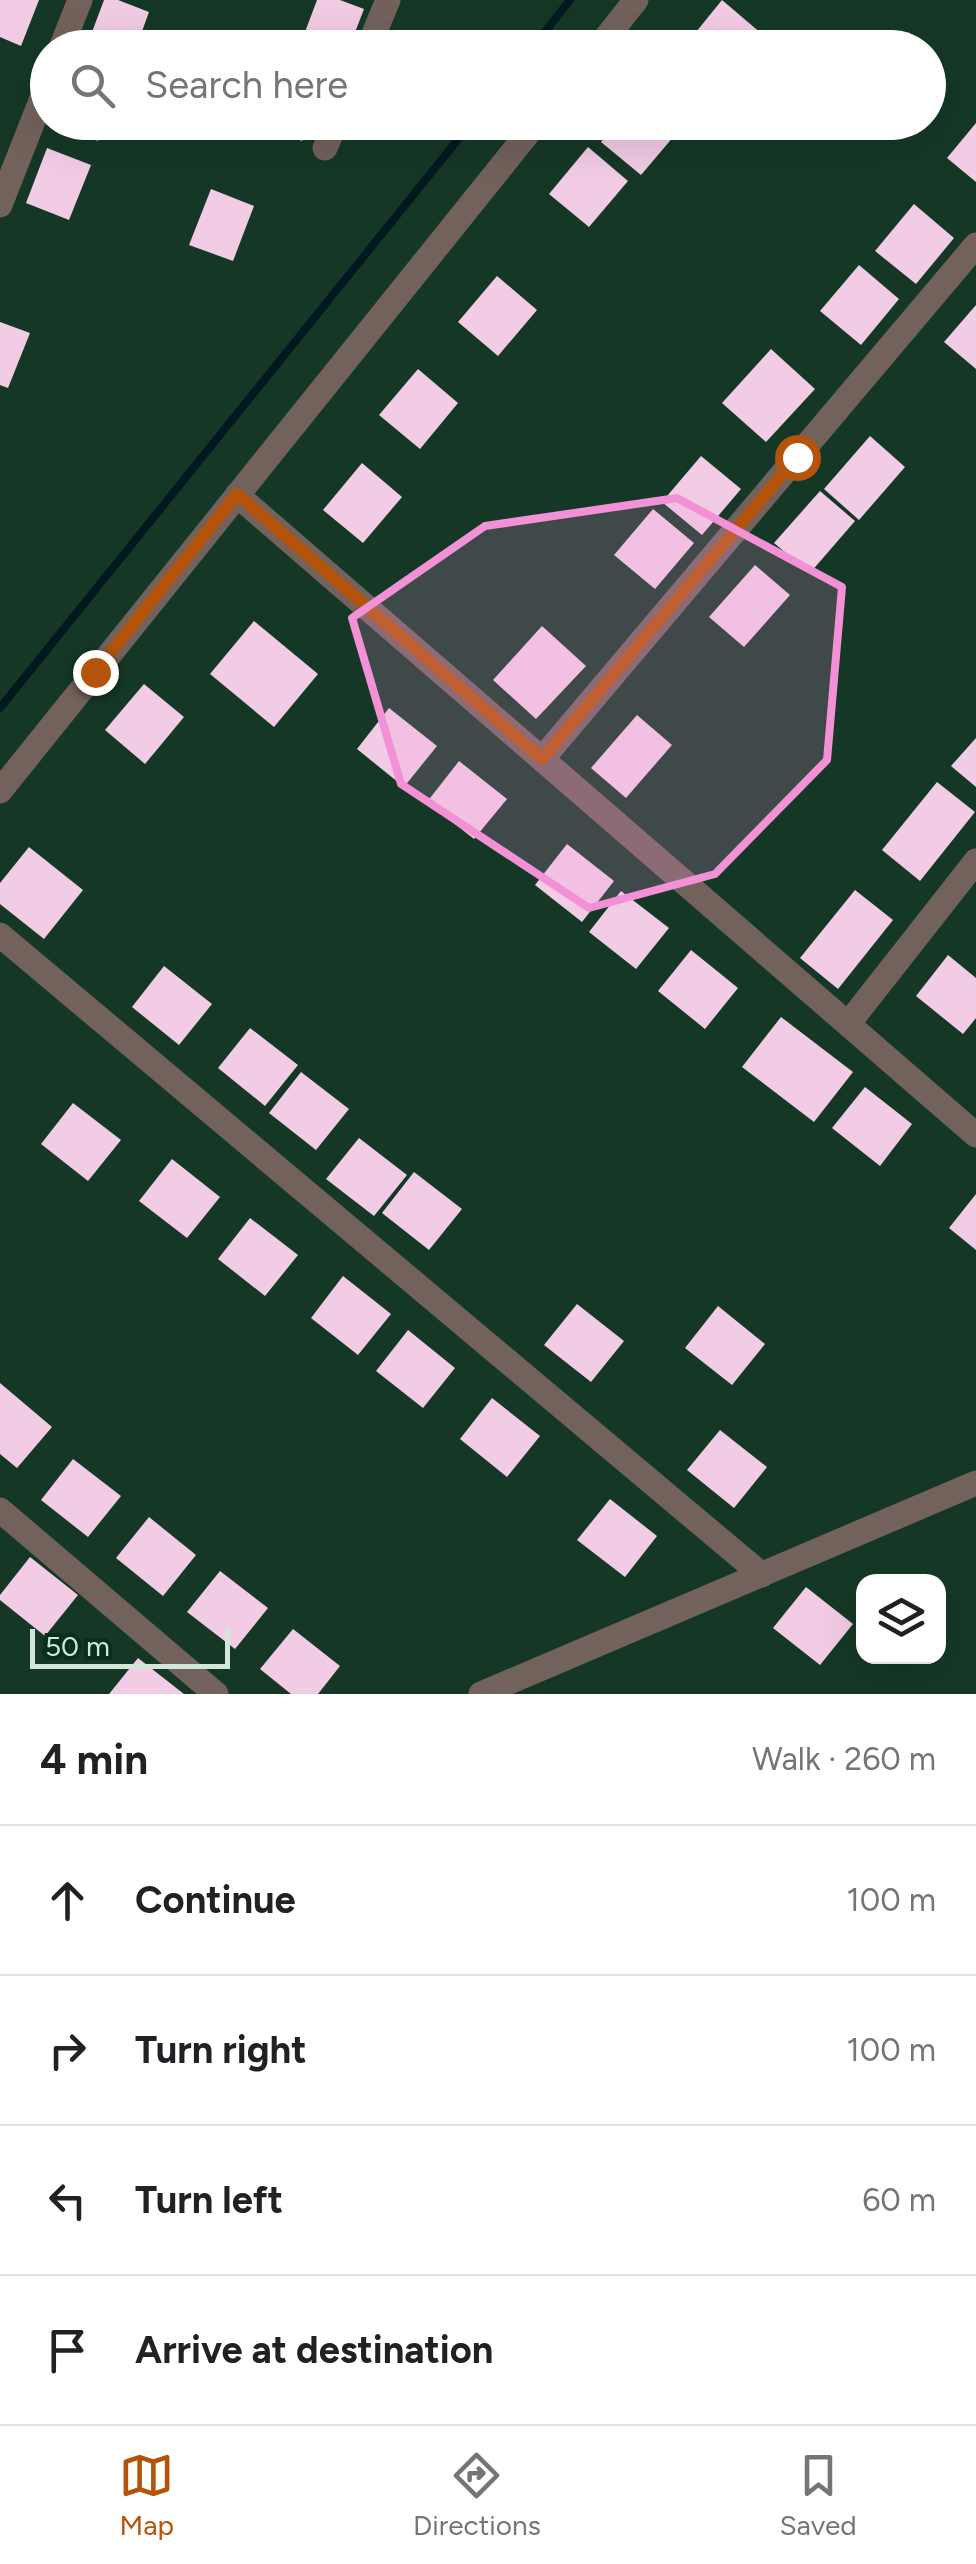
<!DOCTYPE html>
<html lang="en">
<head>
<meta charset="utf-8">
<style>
	body { margin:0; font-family:Figtree,sans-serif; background:#f6f6f6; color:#202124 }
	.controls { position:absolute; right:30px; bottom:30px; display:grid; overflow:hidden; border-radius:20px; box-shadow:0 10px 40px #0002 }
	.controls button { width:90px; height:90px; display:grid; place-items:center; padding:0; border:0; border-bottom:2px solid #e0e0e0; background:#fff; color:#202124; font:50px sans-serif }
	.scale { position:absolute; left:30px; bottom:25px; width:200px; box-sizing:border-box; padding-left:10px; border:5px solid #d3e6da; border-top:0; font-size:28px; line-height:35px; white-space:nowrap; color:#d3e6da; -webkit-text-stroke:8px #092e1d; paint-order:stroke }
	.stop { position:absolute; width:30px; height:30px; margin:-22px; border:8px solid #b45309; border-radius:50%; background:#fff }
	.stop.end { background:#b45309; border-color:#fff; box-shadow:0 2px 10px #0008 }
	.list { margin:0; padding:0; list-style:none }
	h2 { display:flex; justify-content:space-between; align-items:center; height:130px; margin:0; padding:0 40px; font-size:42px }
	h2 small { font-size:32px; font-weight:400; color:#757577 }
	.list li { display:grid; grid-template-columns:65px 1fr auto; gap:30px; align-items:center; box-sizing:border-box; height:150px; padding:0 40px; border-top:2px solid #e0e0e0 }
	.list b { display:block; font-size:38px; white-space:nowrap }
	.list em { font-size:32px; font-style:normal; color:#757577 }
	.icon { flex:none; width:55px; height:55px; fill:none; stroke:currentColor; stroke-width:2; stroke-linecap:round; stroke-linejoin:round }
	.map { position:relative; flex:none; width:976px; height:1694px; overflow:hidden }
	.search { position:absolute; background:#fff; box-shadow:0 10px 40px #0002; left:30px; right:30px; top:30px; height:110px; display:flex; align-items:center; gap:25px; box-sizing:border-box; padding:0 35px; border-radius:55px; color:#757577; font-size:38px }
	.sheet { height:730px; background:#fff }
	nav { display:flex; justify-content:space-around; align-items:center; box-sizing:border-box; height:140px; border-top:2px solid #e0e0e0; background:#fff; font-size:28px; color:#757577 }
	nav a { display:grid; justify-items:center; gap:5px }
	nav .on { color:#b45309 }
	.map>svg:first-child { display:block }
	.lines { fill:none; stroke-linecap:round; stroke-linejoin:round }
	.stream { stroke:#001921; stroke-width:8 }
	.building { fill:#f2cce5 }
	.street { stroke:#73625c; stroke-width:25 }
	.route { stroke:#b45309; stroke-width:12 }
	.marked { fill:#f291d6; fill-opacity:0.2; stroke:#f291d6; stroke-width:8; stroke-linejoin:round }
</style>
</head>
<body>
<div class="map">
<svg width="976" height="1694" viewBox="0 0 976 1694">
	<rect width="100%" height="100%" fill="#153826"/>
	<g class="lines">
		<!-- stream -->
		<path class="stream" d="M532,48L570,0
			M0,708L472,122"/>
	</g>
	<!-- building -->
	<path class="building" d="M0,0H39L21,46L0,37Z
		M104,0H118L149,12L136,48H86Z
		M317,0H340L364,9L349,48H299Z
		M722,0L762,34L751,48H683Z
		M51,122H106L98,141Z
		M254,122H309L302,141Z
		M617,122H672L680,129L641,175L601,142Z
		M976,123V182L947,158Z
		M588,147L628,181L589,227L549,194Z
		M47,148L91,165L69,220L26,203Z
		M211,189L254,206L233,261L189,245Z
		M914,204L954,238L916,284L875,251Z
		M859,265L899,299L861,345L820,311Z
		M497,276L537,310L498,356L458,322Z
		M976,305V369L944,342Z
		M0,322L30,333L8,388L0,385Z
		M771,349L815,389L766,442L722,403Z
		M418,369L458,403L420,449L379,415Z
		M870,436L905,467L859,520L824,489Z
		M701,456L741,489L702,535L662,502Z
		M362,463L402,497L363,543L323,510Z
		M820,491L855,521L810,573L774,543Z
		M653,509L694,543L655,589L614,555Z
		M755,565L790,595L744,647L709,617Z
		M254,621L318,674L274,727L210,674Z
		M542,626L586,666L536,719L493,680Z
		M144,684L184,717L145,764L105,730Z
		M389,708L437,746L404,787L357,749Z
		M637,715L672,745L626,798L591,768Z
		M976,738V787L951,766Z
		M459,761L507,799L474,839L427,802Z
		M937,782L975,812L920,881L882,850Z
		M567,844L614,881L582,922L535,885Z
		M29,847L83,890L44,939L0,904V883Z
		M855,890L893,920L838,989L800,958Z
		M621,891L669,928L636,969L589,932Z
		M691,950L738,988L705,1029L658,991Z
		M948,955L976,978V1018L963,1034L916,996Z
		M164,966L212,1004L179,1045L132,1007Z
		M781,1017L853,1072L814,1122L742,1067Z
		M250,1028L298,1065L265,1106L218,1068Z
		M301,1072L349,1109L316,1150L269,1113Z
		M865,1087L912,1124L880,1166L832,1128Z
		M73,1103L121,1140L88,1181L41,1144Z
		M359,1138L407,1175L374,1216L326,1179Z
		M172,1159L220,1197L187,1238L139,1201Z
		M414,1172L462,1209L429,1250L382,1213Z
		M976,1194V1250L949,1228Z
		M250,1218L298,1255L265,1296L218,1259Z
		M343,1276L391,1314L358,1355L311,1318Z
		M577,1304L624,1341L591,1382L544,1345Z
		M718,1306L765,1344L732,1385L685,1348Z
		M408,1330L455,1368L423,1408L376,1371Z
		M0,1383L52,1427L17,1468L0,1454Z
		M492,1398L540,1436L507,1477L460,1439Z
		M720,1430L767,1467L734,1508L687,1470Z
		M73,1459L121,1496L88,1537L41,1500Z
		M610,1499L657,1536L625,1577L577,1540Z
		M149,1517L196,1555L163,1596L116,1558Z
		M30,1557L78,1595L45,1636L0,1600V1595Z
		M220,1571L268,1608L235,1649L187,1612Z
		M806,1587L853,1624L820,1665L773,1628Z
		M293,1629L340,1666L318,1694H291L260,1669Z
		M138,1658L184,1694H109Z"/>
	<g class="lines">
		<!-- street -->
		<path class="street" d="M61,48L80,0
			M368,48L388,0
			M598,48L636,0
			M325,148L336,122
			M0,205L48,83
			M237,495L976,1135
			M542,759L976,245
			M0,791L537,122
			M0,935L762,1575
			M848,1024L976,861
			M0,1510L216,1694
			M481,1694L976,1483"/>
	</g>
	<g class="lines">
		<!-- route -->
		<path class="route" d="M95,672L237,494L542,759L797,457"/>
	</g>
	<!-- marked area -->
	<path class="marked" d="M677,498L842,587L827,760L715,874L589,908L401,784L352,618L485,526Z"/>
</svg>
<div class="controls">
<button><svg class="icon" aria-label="layers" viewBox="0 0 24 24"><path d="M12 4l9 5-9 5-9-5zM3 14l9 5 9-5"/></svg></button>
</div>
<div class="scale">50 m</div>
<div class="stop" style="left:797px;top:457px"></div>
<div class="stop end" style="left:95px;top:672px"></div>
<div class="search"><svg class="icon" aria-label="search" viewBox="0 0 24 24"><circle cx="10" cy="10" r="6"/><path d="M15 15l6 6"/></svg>Search here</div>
</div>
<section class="sheet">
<h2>4 min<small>Walk · 260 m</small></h2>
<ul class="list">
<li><svg class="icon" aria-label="ahead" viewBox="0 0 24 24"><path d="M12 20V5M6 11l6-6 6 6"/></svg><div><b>Continue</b></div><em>100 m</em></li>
<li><svg class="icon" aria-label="right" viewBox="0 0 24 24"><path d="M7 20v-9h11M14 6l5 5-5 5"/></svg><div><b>Turn right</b></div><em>100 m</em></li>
<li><svg class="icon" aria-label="left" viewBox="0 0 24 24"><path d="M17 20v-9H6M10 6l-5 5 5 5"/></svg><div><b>Turn left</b></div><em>60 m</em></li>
<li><svg class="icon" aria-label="arrive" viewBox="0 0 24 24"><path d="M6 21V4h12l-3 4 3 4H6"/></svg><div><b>Arrive at destination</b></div></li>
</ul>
</section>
<nav>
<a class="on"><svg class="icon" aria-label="map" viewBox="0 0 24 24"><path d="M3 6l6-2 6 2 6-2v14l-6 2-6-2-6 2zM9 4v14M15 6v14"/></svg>Map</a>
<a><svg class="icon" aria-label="directions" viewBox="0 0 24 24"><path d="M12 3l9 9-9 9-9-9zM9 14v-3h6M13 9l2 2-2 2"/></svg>Directions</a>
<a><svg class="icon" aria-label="saved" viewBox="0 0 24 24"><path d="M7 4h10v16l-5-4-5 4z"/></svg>Saved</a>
</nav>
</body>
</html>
